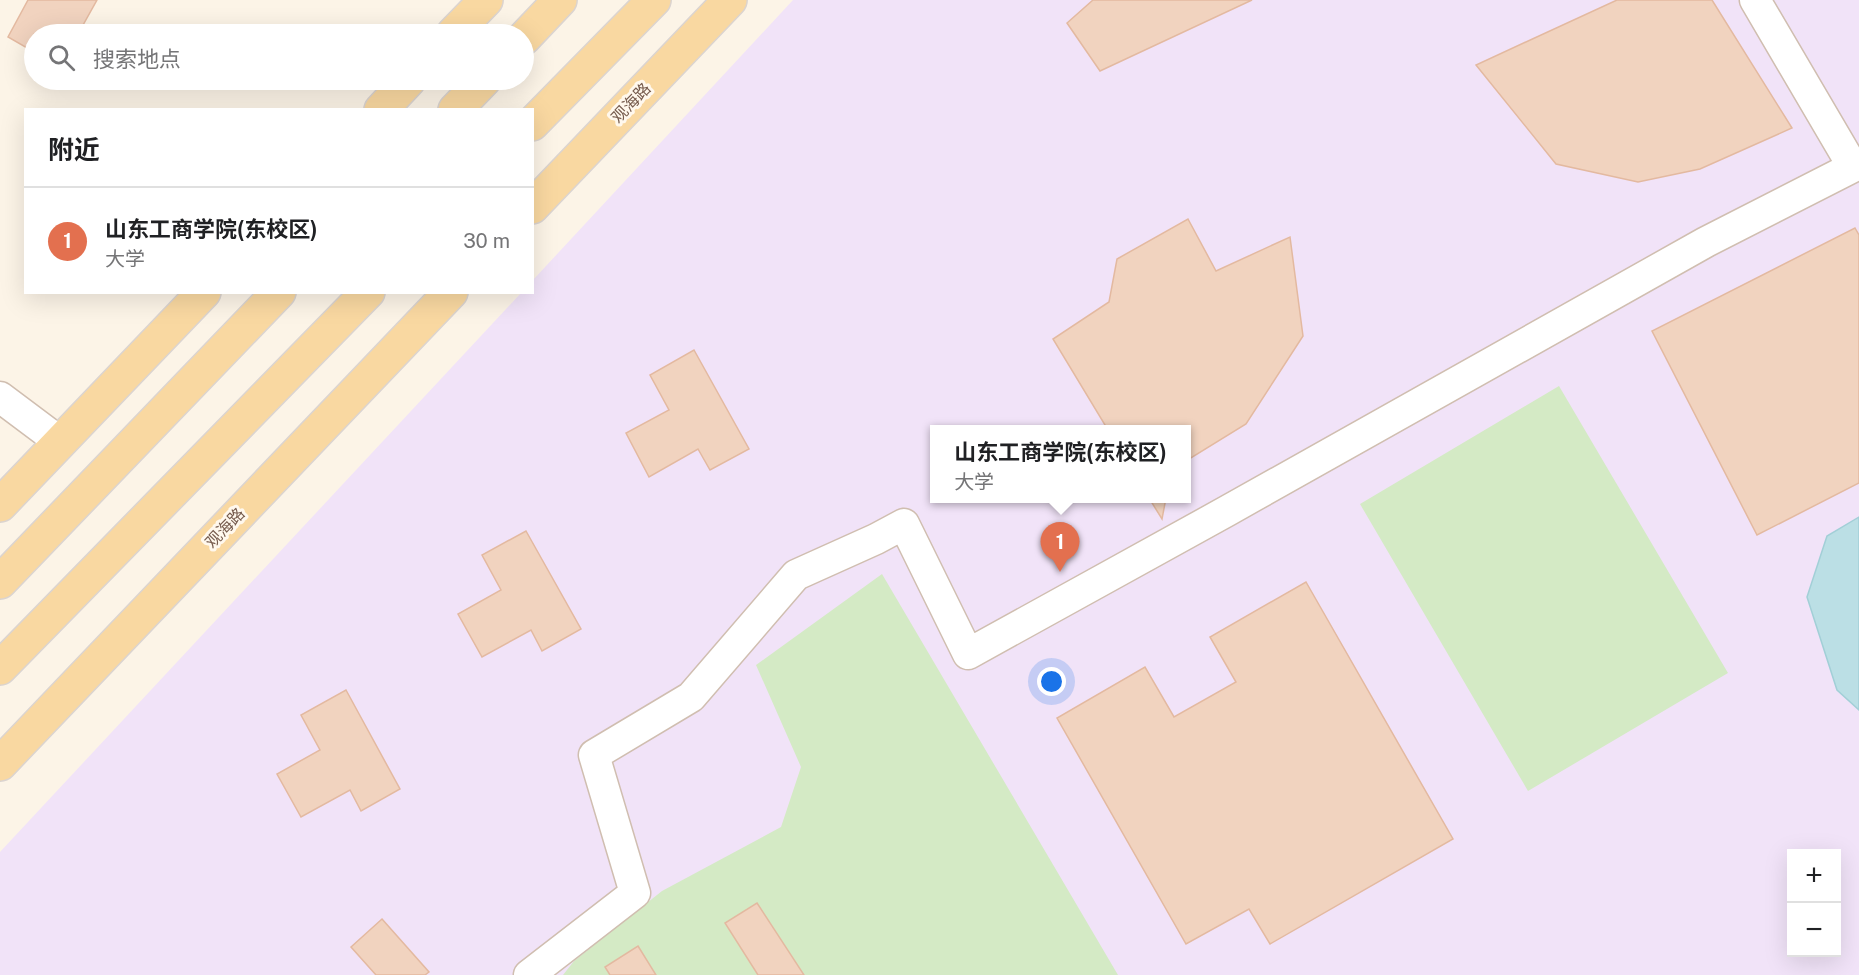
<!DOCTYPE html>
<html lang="zh">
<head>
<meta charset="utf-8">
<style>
	body { margin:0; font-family:"Public Sans","Noto Sans SC",sans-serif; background:#f6f6f6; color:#202124 }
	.controls { position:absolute; right:18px; bottom:18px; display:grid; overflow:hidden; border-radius:0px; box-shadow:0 6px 24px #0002 }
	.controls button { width:54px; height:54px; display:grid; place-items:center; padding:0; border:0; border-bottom:2px solid #e0e0e0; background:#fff; color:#202124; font:30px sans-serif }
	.you { position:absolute; left:1052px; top:682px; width:21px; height:21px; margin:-15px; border:4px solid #fff; border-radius:50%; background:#1a73e8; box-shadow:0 0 0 9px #1a73e833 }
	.badge { display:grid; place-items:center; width:39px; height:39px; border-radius:50%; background:#e3704f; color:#fff; font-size:20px; font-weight:700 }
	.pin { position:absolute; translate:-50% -50px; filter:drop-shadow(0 2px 3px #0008) }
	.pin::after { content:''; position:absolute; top:32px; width:21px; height:18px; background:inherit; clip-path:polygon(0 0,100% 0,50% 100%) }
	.popup { position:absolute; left:930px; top:425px; width:261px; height:78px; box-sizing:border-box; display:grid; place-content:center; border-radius:0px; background:#fff; filter:drop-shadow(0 2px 4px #0005); font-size:20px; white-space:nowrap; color:#757577 }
	.popup b { font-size:22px; color:#202124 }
	.popup::after { content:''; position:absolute; left:50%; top:100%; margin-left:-12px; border:12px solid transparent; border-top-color:#fff }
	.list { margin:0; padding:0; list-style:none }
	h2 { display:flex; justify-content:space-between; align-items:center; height:78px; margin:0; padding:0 24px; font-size:26px }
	h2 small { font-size:20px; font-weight:400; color:#757577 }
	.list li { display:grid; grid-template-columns:39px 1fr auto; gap:18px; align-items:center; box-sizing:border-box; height:108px; padding:0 24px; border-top:2px solid #e0e0e0 }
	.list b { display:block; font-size:22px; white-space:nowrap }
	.list p { margin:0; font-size:20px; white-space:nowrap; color:#757577 }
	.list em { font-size:20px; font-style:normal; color:#757577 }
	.icon { flex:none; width:33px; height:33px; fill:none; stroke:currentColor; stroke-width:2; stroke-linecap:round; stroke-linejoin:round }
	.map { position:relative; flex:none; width:1859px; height:975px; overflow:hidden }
	.search { position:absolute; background:#fff; box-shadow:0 6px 24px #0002; left:24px; top:24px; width:510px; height:66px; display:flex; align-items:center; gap:15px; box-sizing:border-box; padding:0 21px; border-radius:33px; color:#757577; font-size:22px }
	.panel { position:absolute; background:#fff; box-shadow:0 6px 24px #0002; left:24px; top:108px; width:510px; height:186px; border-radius:0px }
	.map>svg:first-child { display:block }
	.education { fill:#f1e3f8; fill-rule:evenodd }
	.green { fill:#d4eac5 }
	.water { fill:#bbdfe5; stroke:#a2cfd7; stroke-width:1.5 }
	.building { fill:#f1d3bf; stroke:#e3b9a0; stroke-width:1.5 }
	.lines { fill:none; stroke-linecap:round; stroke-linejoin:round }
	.minor-casing { stroke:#d0beb0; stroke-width:33 }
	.major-casing { stroke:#dbd4d0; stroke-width:36 }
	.minor { stroke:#fff; stroke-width:30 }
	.major { stroke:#f9d8a1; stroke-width:33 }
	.labels { text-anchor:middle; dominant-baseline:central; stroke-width:6; stroke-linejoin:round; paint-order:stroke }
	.street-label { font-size:16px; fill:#755a4c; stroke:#fff8ed }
</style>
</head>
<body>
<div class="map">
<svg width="1859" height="975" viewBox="0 0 1859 975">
	<rect width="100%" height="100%" fill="#fcf4e7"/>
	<!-- education -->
	<path class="education" d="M793,0H1859V975H0V852L521,293L532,292L533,280ZM934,430H1186V498H934ZM1792,854H1836V952H1792Z"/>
	<!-- green -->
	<path class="green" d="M1559,386L1728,673L1528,791L1360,504Z
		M882,574L1118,975H563L574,961L662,891L781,827L801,767L756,665Z"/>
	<!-- water -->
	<path class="water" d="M1859,517V710L1837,690L1807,597L1827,536Z"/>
	<!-- building -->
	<path class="building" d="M28,0H97L78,34H34V52L8,37Z
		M1093,0H1252L1100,71L1067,23Z
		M1617,0H1712L1792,128L1700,169L1638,182L1556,164L1476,65Z
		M1188,219L1216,271L1290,237L1303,336L1246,424L1186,461V430H1108L1053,339L1109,302L1117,259Z
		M1855,228L1859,235V483L1757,535L1652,331Z
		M694,350L749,449L710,470L698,449L649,477L626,433L669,410L650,375Z
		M1149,498H1166L1162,519Z
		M526,531L581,629L542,651L531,630L482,657L458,614L501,590L482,555Z
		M1306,582L1453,839L1270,944L1249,909L1186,944L1057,718L1145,667L1174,717L1236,682L1210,637Z
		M346,690L400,789L361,811L350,790L301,817L277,774L320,750L301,715Z
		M757,903L804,975H758L725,923Z
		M382,919L429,972L425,975H376L351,947Z
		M638,946L656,975H610L605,967Z"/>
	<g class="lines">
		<!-- minor casing -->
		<g class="minor-casing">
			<path id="minor" d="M0,397L60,442
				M529,975L635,893L594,755L691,697L796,575L876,539L904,524L968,654L1227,511L1706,242L1853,167L1755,0"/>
		</g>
		<!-- major casing -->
		<g class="major-casing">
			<path id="major" d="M453,34L486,0
				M524,38L560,0
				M381,110L409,80
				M455,110L484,80
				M532,124L654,0
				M532,207L730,0
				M0,505L204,292
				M0,582L279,292
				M0,668L368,292
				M0,764L451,292"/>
		</g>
		<!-- minor -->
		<use href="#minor" class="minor"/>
		<!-- major -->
		<use href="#major" class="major"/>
	</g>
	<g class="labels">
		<!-- street labels -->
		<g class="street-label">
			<text transform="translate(631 103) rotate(-46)">观海路</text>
			<text transform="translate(225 528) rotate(-46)">观海路</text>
		</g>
	</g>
</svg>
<div class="controls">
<button>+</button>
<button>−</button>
</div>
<div class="you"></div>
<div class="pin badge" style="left:1060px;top:572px">1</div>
<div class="popup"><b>山东工商学院(东校区)</b>大学</div>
<div class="search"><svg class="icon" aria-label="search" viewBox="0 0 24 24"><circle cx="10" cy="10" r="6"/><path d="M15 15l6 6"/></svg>搜索地点</div>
<section class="panel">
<h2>附近<small></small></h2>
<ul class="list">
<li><span class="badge">1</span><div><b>山东工商学院(东校区)</b><p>大学</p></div><em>30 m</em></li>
</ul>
</section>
</div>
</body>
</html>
